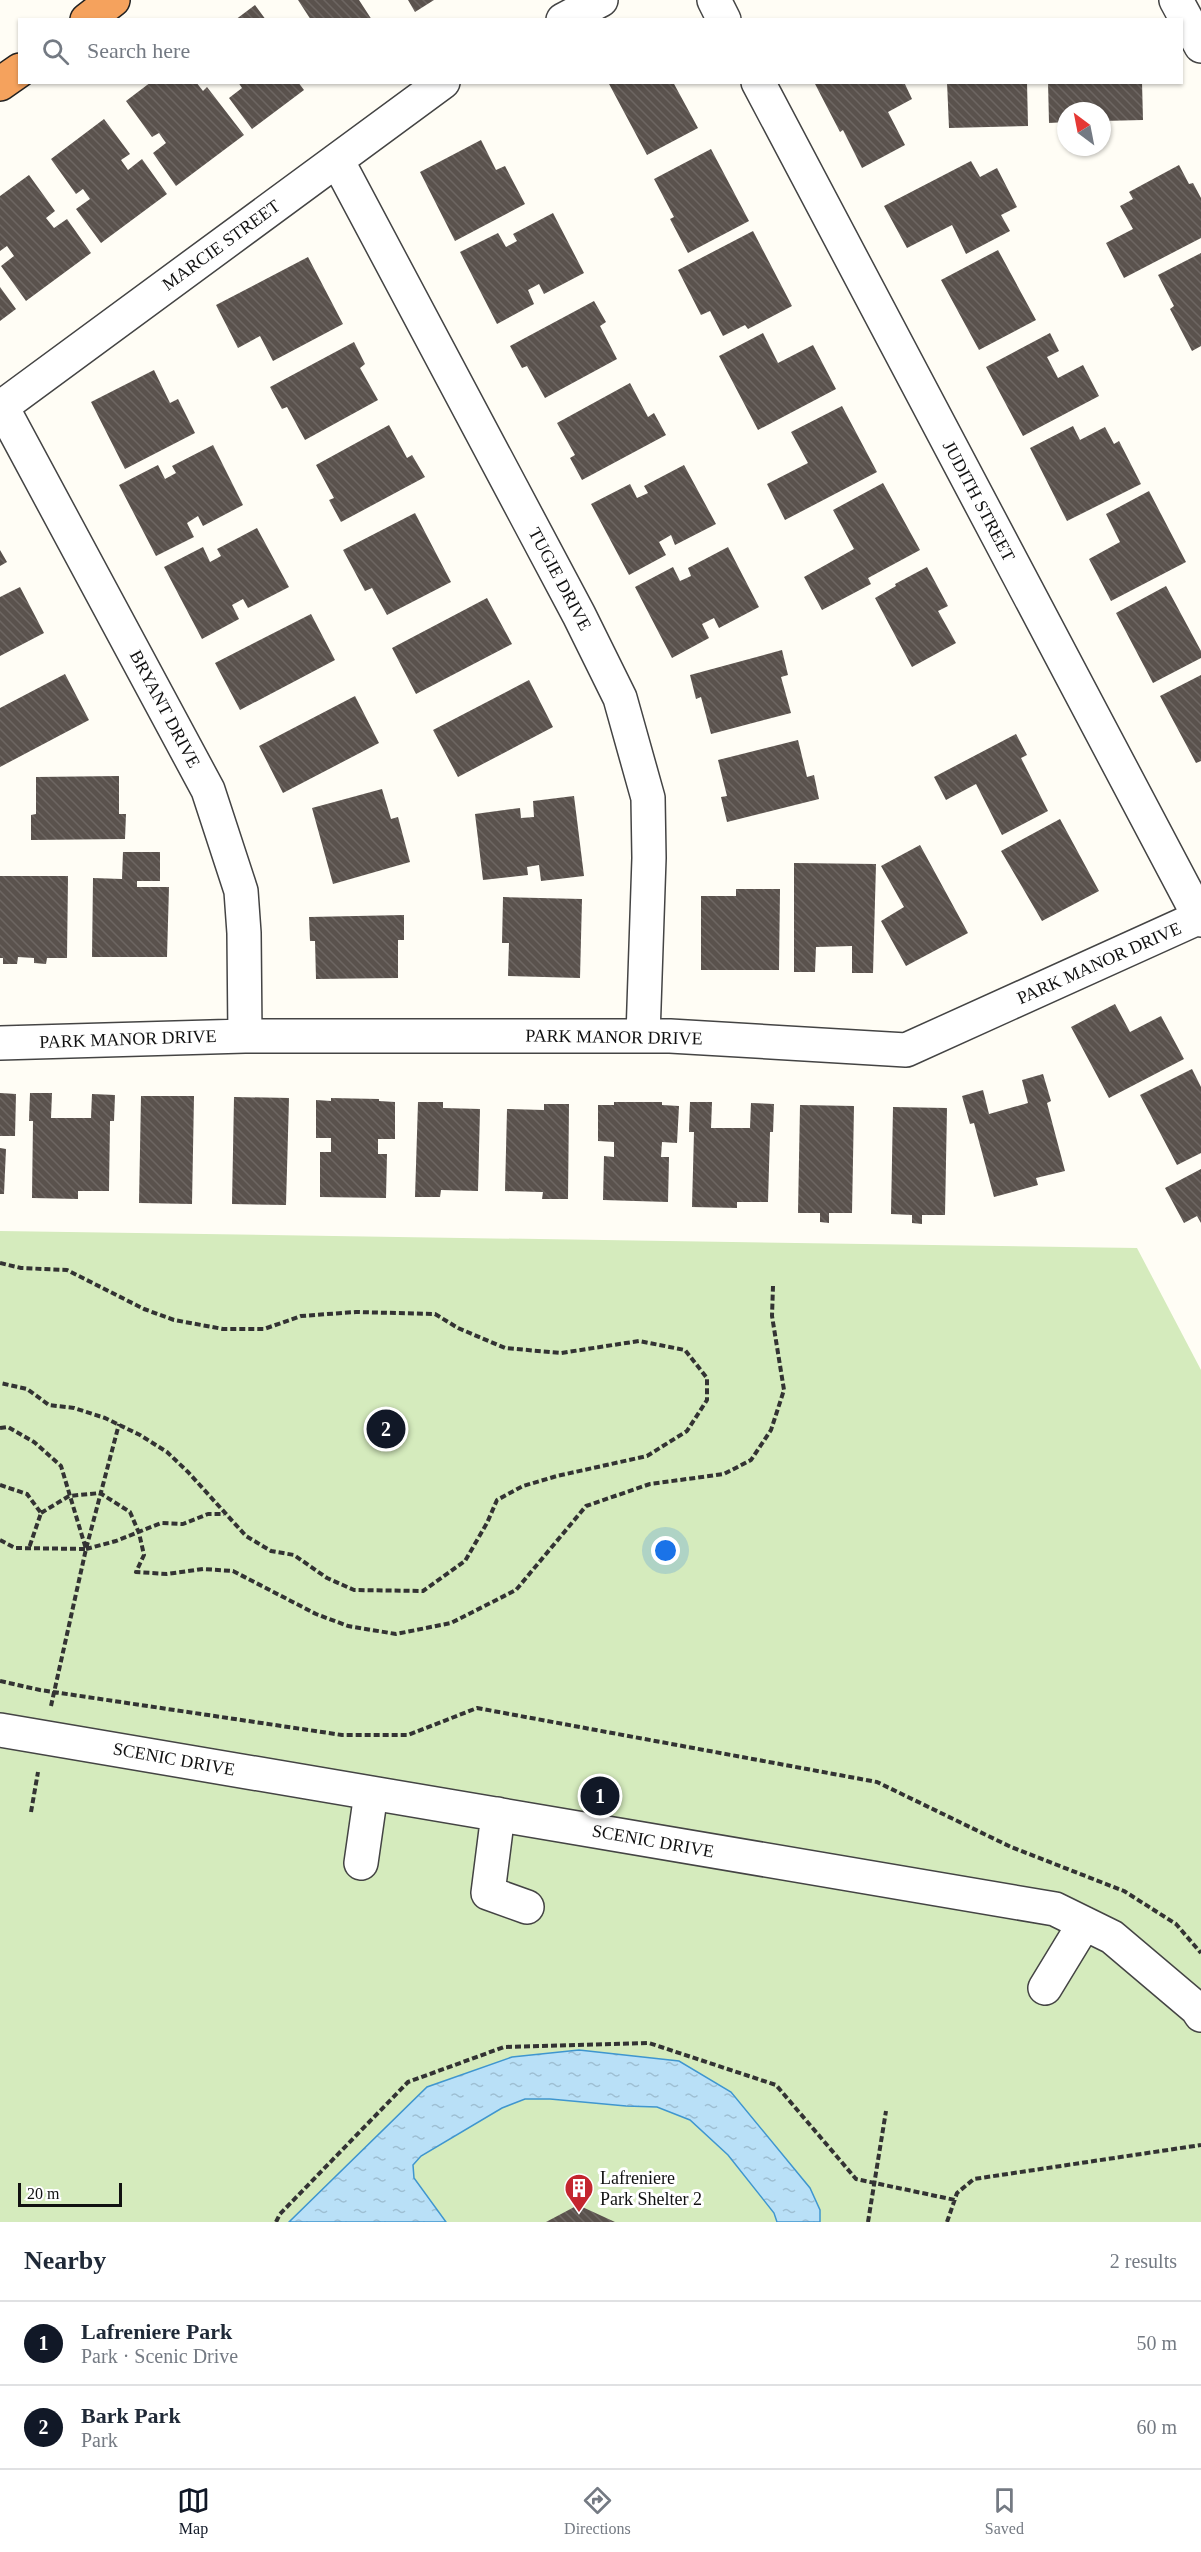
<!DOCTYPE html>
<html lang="en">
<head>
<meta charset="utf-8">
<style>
	body { margin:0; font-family:Georgia,serif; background:#f2f2f3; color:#1f2937 }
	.compass { position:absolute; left:1057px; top:102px; width:54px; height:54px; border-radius:50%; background:#fff; box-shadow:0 2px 4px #0004; rotate:328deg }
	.scale { position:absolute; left:18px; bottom:15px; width:104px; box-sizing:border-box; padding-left:6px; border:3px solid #111; border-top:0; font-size:16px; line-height:21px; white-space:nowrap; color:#111; -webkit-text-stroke:4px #fff; paint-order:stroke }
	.you { position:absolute; left:666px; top:1551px; width:21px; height:21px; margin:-15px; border:4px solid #fff; border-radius:50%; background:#1a73e8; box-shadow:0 0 0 9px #1a73e833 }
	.badge { display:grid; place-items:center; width:39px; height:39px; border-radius:50%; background:#111827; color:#fff; font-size:20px; font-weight:700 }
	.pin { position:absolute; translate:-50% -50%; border:3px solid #fff; box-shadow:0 2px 6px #0006 }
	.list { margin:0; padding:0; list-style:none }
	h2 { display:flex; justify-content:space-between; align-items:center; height:78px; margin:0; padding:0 24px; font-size:26px }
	h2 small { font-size:20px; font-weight:400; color:#747a83 }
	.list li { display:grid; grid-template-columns:39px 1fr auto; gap:18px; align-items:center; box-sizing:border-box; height:84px; padding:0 24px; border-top:2px solid #e0e1e3 }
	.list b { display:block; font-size:22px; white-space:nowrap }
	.list p { margin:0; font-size:20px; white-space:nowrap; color:#747a83 }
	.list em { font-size:20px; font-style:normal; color:#747a83 }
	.icon { flex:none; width:33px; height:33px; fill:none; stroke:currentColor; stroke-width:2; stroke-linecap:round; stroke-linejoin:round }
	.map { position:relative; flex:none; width:1201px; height:2222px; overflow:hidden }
	.search { position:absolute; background:#fff; box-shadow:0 2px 4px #0004; left:18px; right:18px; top:18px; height:66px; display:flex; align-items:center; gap:15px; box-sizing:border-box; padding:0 21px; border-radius:0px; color:#747a83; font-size:22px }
	.sheet { height:246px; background:#fff }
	nav { display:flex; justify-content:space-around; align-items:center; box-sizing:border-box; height:84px; border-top:2px solid #e0e1e3; background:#fff; font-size:16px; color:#747a83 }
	nav a { display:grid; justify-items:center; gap:3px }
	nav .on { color:#111827 }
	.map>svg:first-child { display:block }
	.grass { fill:#d5ebbd }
	.water { fill:url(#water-ripples); stroke:#3f96cf; stroke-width:1.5 }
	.building { fill:url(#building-back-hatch) }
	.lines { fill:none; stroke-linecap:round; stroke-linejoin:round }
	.minor-casing { stroke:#444; stroke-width:36 }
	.highway-casing { stroke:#222; stroke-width:36 }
	.path { stroke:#333; stroke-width:4; stroke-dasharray:6 3; stroke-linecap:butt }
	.minor { stroke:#fff; stroke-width:33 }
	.highway { stroke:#f5a25d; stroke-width:33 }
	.labels { text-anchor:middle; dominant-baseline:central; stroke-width:6; stroke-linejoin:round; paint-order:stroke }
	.street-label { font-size:18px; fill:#111; stroke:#fff }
	.poi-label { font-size:18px; fill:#111; stroke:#fff; text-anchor:start }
</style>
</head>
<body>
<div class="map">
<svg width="1201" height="2222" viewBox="0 0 1201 2222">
	<defs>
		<pattern id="water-ripples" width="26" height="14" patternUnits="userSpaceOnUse" patternTransform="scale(1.5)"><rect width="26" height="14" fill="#b9e0f7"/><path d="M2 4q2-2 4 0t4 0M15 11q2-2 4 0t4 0" fill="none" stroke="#9ebfd3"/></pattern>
		<pattern id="building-back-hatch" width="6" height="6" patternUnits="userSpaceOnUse" patternTransform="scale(1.5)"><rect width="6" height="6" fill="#5a524d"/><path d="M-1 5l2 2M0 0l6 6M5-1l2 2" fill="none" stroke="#6d6662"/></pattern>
	</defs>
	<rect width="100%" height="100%" fill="#fffdf5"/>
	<!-- grass -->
	<path class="grass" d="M0,1231L1137,1248L1201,1370V2222H0Z"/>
	<!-- water -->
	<path class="water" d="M579,2050L679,2061L731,2092L810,2188L820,2210V2222H777L774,2213L728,2155L690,2120L657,2107L626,2106L550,2099H525L502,2108L421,2156L413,2165L414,2178L446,2222H289L427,2087L512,2057Z"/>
	<!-- building -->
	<path class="building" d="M298,0H359L372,20H311Z
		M408,0H434L415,12Z
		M255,5L266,20H235Z
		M151,82H196L203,91L207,87L244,135L176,186L153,153L166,143L159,133L152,137L126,101Z
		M238,82H298L304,90L252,129L229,98L242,88Z
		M608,82H673L698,128L647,155Z
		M814,82H904L912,99L888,112L905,145L862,168L843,130L840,132Z
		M947,82H1027L1028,126L949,128Z
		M1048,82H1142L1143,120L1102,121V111H1066V122L1049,123Z
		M104,119L130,154L121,160L128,170L142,159L167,194L101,243L76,209L90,199L83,189L76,194L51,159Z
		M481,140L496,170L505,166L525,204L455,241L420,172Z
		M711,149L749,221L688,253L670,219L674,217L654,179Z
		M971,161L980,177L997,168L1017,207L1001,215L1010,231L966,254L952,225L907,248L884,206Z
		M1179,165L1189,184L1193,183L1201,198V238L1124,278L1106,243L1133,229L1120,206L1133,199L1129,192Z
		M29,175L55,211L46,218L54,228L67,219L91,253L26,301L1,266L14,256L7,246L0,251V196Z
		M553,213L584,273L544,294L539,284L528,290L534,304L497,324L460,252L498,233L506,247L517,241L513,234Z
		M753,231L792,306L748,329L745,325L723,336L710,311L701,315L678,270Z
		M998,250L1036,320L979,350L941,280Z
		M1201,253V346L1192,351L1170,309L1174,306L1158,275Z
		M308,257L343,324L273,361L260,336L238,348L216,305Z
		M0,287L16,309L0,321Z
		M594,301L606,322L600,326L617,359L545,398L527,366L522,368L510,346Z
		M763,333L778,363L813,345L836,389L758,430L719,356Z
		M1050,333L1059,351L1047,357L1058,378L1083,365L1099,396L1023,436L986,367Z
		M354,342L365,364L360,368L378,400L305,440L287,407L282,409L270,387Z
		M154,370L170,403L178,399L195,433L125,469L91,402Z
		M630,383L648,417L654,413L666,435L582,480L570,458L575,455L557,423Z
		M842,406L877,472L785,520L767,484L808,463L791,432Z
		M389,425L407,458L412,455L425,477L341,522L329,500L334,498L316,465Z
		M1073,426L1080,440L1105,427L1114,444L1119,441L1141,484L1067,521L1030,448Z
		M213,445L243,505L203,526L198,516L187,523L194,537L156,556L119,485L158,465L165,479L176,473L172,466Z
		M684,465L716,524L675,545L671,535L659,542L666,555L629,575L591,504L630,484L637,498L648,493L644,486Z
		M883,483L920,550L868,578L871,584L822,610L804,577L854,549L833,510Z
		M1149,491L1186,562L1111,601L1089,559L1120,542L1106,514Z
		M415,513L451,582L387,615L372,588L365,591L343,550Z
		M257,528L289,587L248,608L243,599L232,605L239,619L202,639L164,567L203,547L210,562L221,556L217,549Z
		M728,547L759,607L719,628L714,618L702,624L709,638L672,658L635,587L673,567L680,581L691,576L688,568Z
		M0,550L7,562L0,566Z
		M927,567L948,606L938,611L956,643L912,667L875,598L896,586L895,584Z
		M1166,586L1201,651V658L1153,683L1116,613Z
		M20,587L44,633L0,656V597Z
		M487,598L512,644L416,694L392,648Z
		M311,614L335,660L240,710L215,663Z
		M782,650L788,675L781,677L791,713L711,734L701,697L696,699L690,675Z
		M65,674L89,720L0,767V708Z
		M1201,675V761L1196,763L1160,696Z
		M529,680L553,727L458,777L433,730Z
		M355,696L379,743L283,793L259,746Z
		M1016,734L1027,755L1021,758L1048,811L1002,835L976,784L946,800L934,777Z
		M798,740L807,777L814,775L819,799L727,822L721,797L727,796L718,760Z
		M119,776V814H126L125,839L31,840V815L36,814V777Z
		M382,789L391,819L398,817L410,862L333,884L312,808Z
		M574,796L584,876L541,881L539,865L527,867L528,875L483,880L475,814L520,808L521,818L534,817L533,801Z
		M1060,819L1099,891L1042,921L1001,851Z
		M920,845L968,933L906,966L881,921L904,907L881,866Z
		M123,852H160V881H137V887H169L167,957H92L93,878L122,879Z
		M794,863L876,864L873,973H852V946L816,947L815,972H794Z
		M0,876H68L67,958H47L46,964L34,963V958L18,957L17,964H3V958H0Z
		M736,889H780L779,970H701V896H736Z
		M503,897L582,899L580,978L508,976L509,943H502Z
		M404,915V940H398V978L316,979L315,941H310L309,917Z
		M1115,1004L1130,1032L1161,1016L1184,1059L1109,1098L1071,1027Z
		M1192,1069L1201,1087V1153L1177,1165L1140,1095Z
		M1043,1074L1051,1101L1047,1103L1065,1171L1036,1178L1038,1185L994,1197L974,1123L970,1124L962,1096L983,1090L989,1114L1028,1103L1022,1080Z
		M0,1093L16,1094L15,1136H0Z
		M30,1093H52L51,1118H91L92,1094L115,1095L114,1121H110L109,1191H78V1199L32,1198L33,1121H29Z
		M141,1096H194L192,1204L139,1203Z
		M234,1097L289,1098L286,1205L232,1204Z
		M331,1098L379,1099V1101L395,1102V1139H378V1154H387L386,1198L320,1197V1152H331V1138H316V1100L331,1101Z
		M418,1102H443V1108L480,1109L478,1191L441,1190L440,1197H415Z
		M614,1102H662V1105L679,1106L677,1143L662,1142L661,1157H669L668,1202L603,1200L604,1156L614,1157V1142L598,1141V1105H614Z
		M690,1102H712L711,1128H750L751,1103L774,1104L773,1132H770L768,1202H737V1208L692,1207L694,1132H689Z
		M544,1104H569L568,1199H542L543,1192L505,1191L507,1109L544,1110Z
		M800,1105L854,1106L852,1213H829V1223L820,1222V1213H798Z
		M893,1107L947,1108L945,1215H922V1224L912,1223V1215L891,1214Z
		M0,1148L6,1149L4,1194H0Z
		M1201,1169V1223L1197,1216L1184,1223L1165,1188Z
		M578,2205L615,2222H546Z"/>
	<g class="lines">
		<!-- minor casing -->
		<g class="minor-casing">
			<path id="minor" d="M714,0L724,20
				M1176,0L1201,46
				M563,20L601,0
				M758,82L1201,920
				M337,160L579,615L620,698L648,798L649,858L643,1036
				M2,407L208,790L241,891L244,933L245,1036
				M0,408L443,82
				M0,1043L245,1036H670L906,1050L1200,917
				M0,1730L1055,1909L1112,1937L1197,2009L1201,2015
				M498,1814L488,1893L527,1907
				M361,1863L371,1793
				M1045,1988L1084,1924"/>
		</g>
		<!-- highway casing -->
		<g class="highway-casing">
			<path id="highway" d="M87,20L113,0
				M0,84L20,70"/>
		</g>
		<!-- path -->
		<path class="path" d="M0,1263L21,1268L67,1270L144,1309L174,1320L223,1329H264L301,1316L356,1312L435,1314L458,1328L505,1348L561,1353L639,1341L685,1350L707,1378V1400L687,1431L647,1456L557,1476L523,1486L497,1500L487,1523L465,1561L423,1591L354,1590L327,1578L294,1555L271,1551L246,1536L188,1472L167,1452L140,1435L105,1418L74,1408L49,1405L27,1389L0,1383
			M0,1428L8,1427L34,1442L61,1466L86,1549L119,1424
			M0,1485L27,1494L41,1513L29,1548
			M41,1513L69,1496L100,1493L130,1512L139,1533L144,1555L136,1572L167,1574L203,1569L233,1571L316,1614L348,1626L396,1634L451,1623L516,1590L586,1506L650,1484L724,1474L751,1460L771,1430L784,1390L772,1316L773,1286
			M0,1540L15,1548L86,1549L51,1706
			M86,1549L116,1541L161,1523L183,1524L208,1514H224
			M0,1681L40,1690L342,1735H408L477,1708L877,1782L1011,1847L1124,1891L1176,1924L1201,1953
			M31,1812L38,1772
			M276,2222L280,2214L408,2082L504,2047L649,2043L776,2085L856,2179L955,2200
			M868,2222L886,2111
			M947,2222L957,2193L974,2179L1201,2145"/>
		<!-- minor -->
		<use href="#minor" class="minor"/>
		<!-- highway -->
		<use href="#highway" class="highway"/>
	</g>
	<!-- icons -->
	<defs>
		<g id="building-pin" transform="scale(1.5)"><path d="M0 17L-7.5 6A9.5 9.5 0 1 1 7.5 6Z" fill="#c4262e" stroke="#fff"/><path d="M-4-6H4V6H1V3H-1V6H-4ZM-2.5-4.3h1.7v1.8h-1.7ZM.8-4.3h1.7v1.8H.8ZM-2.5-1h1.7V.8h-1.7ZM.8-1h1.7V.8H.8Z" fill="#fff"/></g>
	</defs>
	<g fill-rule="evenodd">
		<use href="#building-pin" x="579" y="2188"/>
	</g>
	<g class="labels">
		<!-- street labels -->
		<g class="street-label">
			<text transform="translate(221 245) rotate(-36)">MARCIE STREET</text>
			<text transform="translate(979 501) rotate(62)">JUDITH STREET</text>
			<text transform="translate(560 579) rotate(62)">TUGIE DRIVE</text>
			<text transform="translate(165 709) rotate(62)">BRYANT DRIVE</text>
			<text transform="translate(1099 963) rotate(-24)">PARK MANOR DRIVE</text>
			<text transform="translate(614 1037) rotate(1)">PARK MANOR DRIVE</text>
			<text transform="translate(128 1039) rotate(-2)">PARK MANOR DRIVE</text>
			<text transform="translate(174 1759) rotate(10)">SCENIC DRIVE</text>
			<text transform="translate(653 1841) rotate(10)">SCENIC DRIVE</text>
		</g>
		<!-- poi labels -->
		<g class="poi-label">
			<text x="600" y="2178">Lafreniere<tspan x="600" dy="21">Park Shelter 2</tspan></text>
		</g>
	</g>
</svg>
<svg class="compass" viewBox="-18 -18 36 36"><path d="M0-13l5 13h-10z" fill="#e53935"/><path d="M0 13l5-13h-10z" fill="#747a83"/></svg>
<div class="scale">20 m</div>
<div class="you"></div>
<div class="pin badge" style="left:600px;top:1796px">1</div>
<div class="pin badge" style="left:386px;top:1429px">2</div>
<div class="search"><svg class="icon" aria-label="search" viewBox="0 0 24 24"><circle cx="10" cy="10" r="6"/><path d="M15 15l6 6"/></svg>Search here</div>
</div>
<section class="sheet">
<h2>Nearby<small>2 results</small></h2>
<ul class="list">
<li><span class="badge">1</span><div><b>Lafreniere Park</b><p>Park · Scenic Drive</p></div><em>50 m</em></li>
<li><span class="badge">2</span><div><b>Bark Park</b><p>Park</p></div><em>60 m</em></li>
</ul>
</section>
<nav>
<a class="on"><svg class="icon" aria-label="map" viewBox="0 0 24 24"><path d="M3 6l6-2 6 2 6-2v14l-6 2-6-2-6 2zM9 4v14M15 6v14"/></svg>Map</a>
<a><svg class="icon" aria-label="directions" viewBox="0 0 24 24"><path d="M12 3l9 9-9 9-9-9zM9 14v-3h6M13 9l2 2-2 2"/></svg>Directions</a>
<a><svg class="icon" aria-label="saved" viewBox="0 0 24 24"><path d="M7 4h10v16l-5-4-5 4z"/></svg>Saved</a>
</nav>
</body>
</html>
